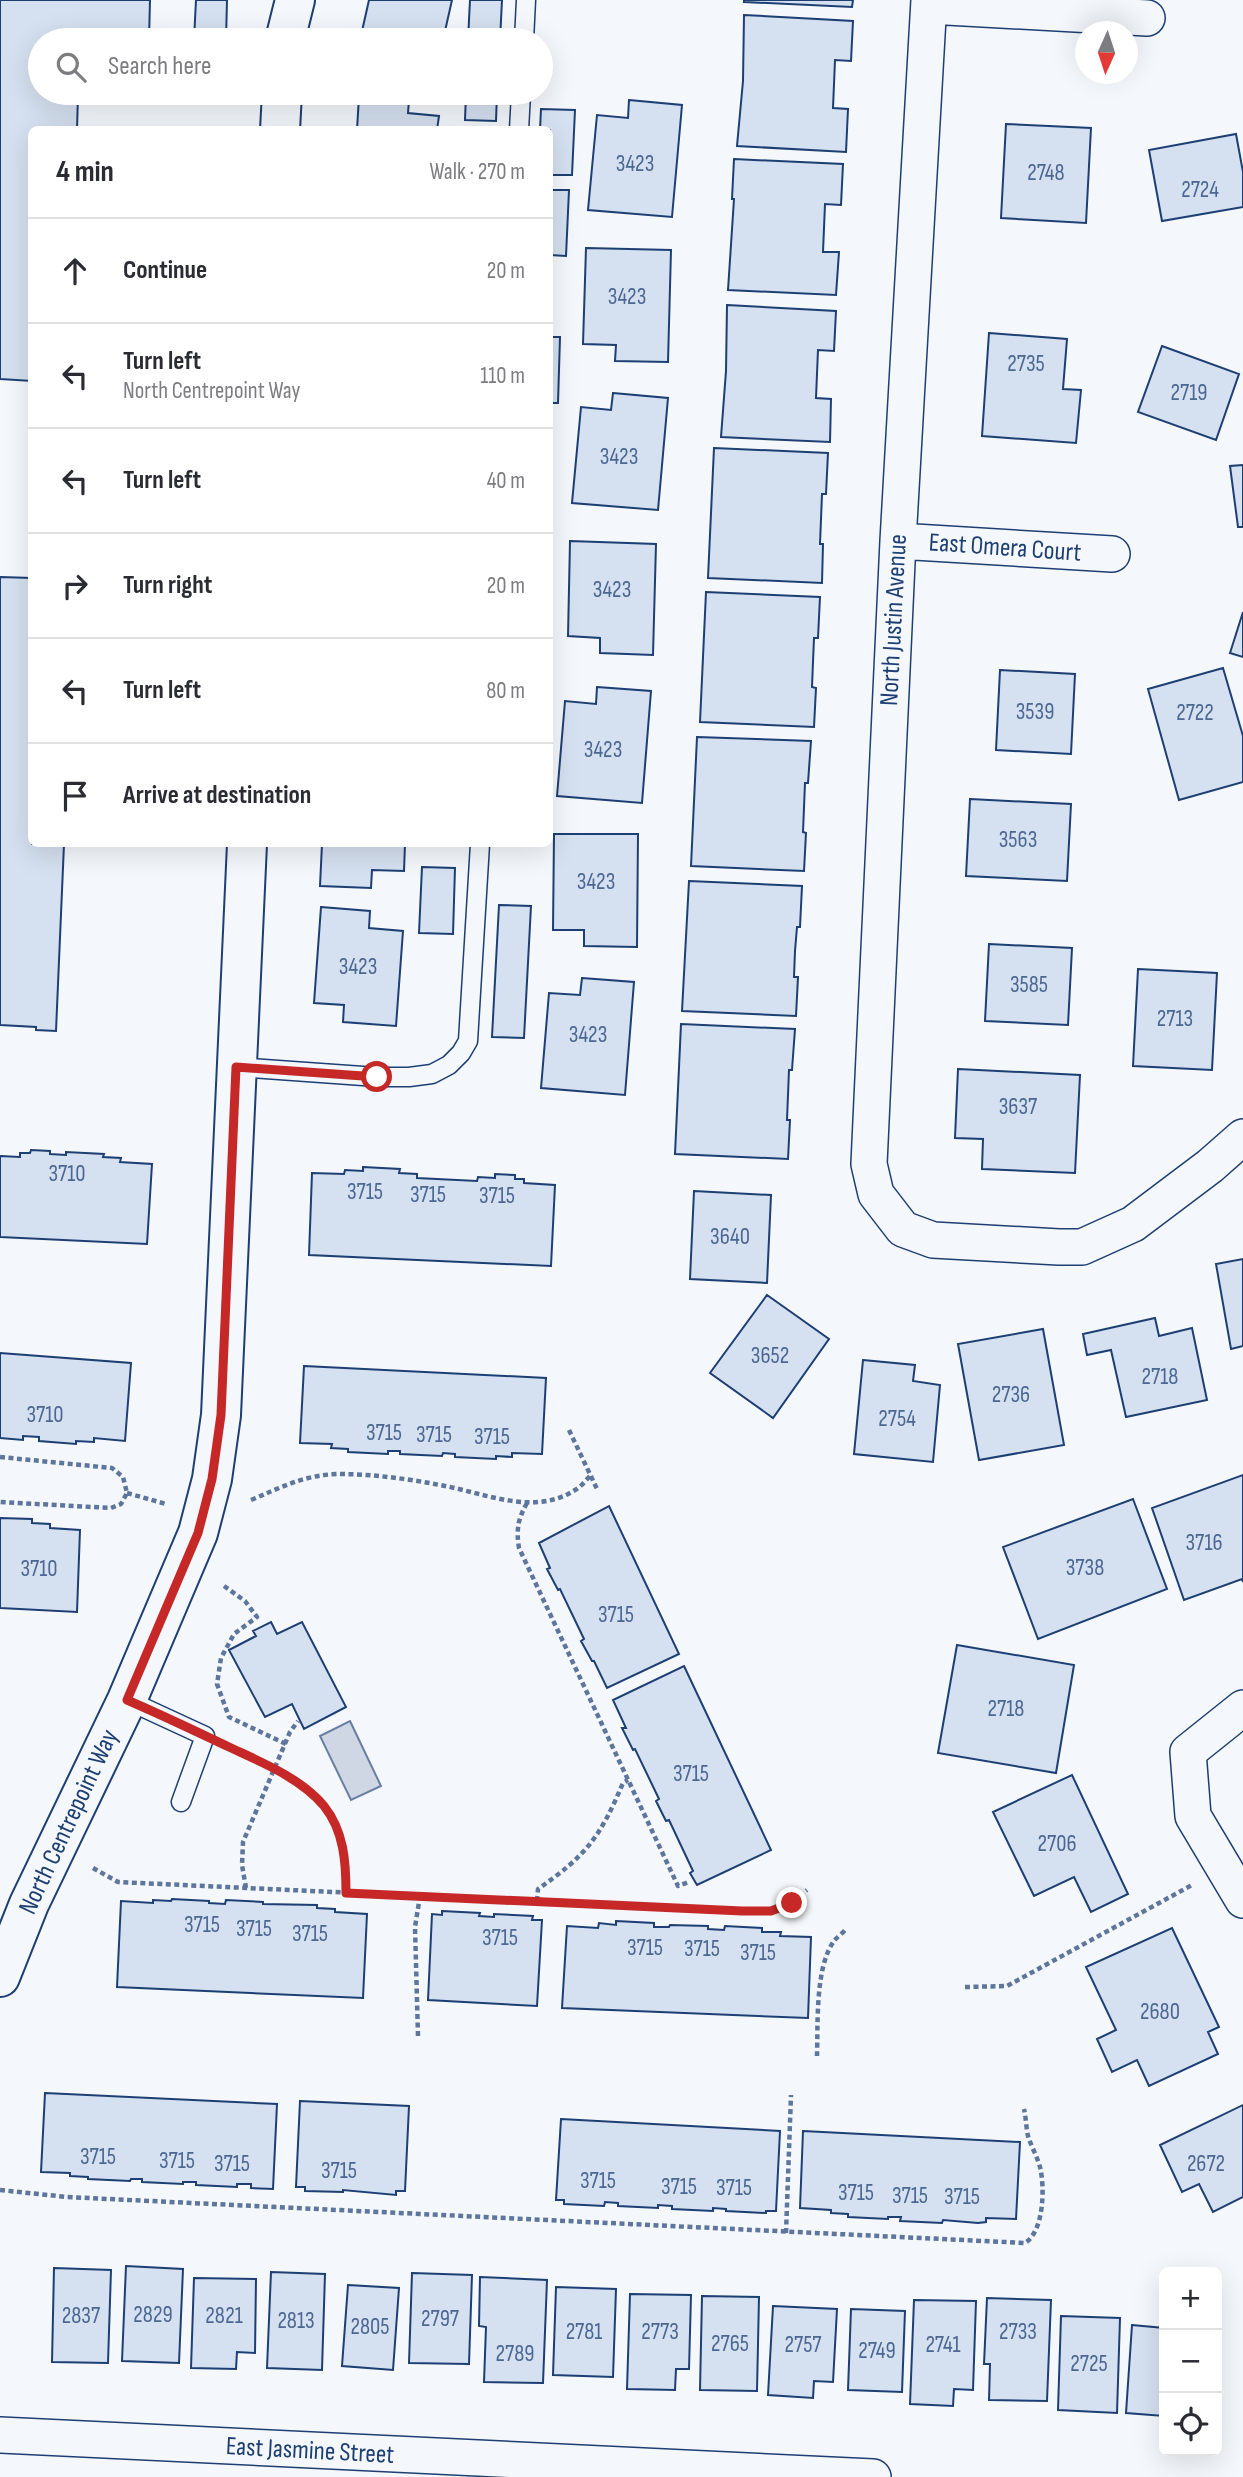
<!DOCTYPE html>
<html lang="en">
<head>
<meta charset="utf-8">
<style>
	body { margin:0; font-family:"Sofia Sans Condensed",sans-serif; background:#f2f2f3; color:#2b2b33 }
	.controls { position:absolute; right:21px; bottom:21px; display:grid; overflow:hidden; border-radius:10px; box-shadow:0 7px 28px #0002 }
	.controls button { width:63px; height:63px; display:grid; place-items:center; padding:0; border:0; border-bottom:2px solid #e1e1e2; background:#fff; color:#2b2b33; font:35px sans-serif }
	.compass { position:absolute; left:1075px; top:21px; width:63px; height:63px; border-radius:50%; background:#fff; box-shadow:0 7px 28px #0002; rotate:183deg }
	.stop { position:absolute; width:21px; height:21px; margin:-16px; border:5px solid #c62828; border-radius:50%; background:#fff }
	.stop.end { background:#c62828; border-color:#fff; box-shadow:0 2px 7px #0008 }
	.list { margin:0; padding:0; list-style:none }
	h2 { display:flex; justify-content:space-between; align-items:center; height:91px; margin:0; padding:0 28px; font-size:30px }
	h2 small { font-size:23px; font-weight:400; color:#7c7c81 }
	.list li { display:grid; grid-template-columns:46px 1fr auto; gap:21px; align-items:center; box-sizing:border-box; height:105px; padding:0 28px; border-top:2px solid #e1e1e2 }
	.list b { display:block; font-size:26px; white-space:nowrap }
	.list p { margin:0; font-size:23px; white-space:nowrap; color:#7c7c81 }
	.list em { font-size:23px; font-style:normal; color:#7c7c81 }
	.icon { flex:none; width:38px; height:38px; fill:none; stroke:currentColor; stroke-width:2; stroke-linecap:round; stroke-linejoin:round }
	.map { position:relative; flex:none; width:1243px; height:2477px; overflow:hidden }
	.search { position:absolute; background:#fff; box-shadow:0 7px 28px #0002; left:28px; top:28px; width:525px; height:77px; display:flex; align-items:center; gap:18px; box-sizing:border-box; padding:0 24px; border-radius:38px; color:#7c7c81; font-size:26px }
	.panel { position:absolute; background:#fff; box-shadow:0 7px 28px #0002; left:28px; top:126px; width:525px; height:721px; border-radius:10px }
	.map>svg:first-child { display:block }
	.water { fill:#cfd7e4; stroke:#687fa3; stroke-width:2 }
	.building { fill:#d5e0f0; stroke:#1d3f73; stroke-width:2 }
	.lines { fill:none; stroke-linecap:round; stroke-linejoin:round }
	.lane-casing { stroke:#1d3f73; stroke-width:21 }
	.street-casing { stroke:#1d3f73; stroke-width:38 }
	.secondary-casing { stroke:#1d3f73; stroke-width:42 }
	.path { stroke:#5e769c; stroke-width:4.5; stroke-dasharray:5 3.5; stroke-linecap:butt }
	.lane { stroke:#f4f7fb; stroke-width:18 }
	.street { stroke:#f4f7fb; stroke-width:35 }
	.secondary { stroke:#f4f7fb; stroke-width:38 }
	.route { stroke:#c62828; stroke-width:9 }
	.labels { text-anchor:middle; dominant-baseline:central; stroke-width:5; stroke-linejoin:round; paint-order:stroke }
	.number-label { font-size:23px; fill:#4b6792 }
	.street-label { font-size:26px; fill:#1d3f73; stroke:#f4f7fb }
</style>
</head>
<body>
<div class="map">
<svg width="1243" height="2477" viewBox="0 0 1243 2477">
	<rect width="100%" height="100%" fill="#f4f7fb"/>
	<!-- water -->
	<path class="water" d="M350,1721L381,1786L351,1800L320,1736Z"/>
	<!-- building -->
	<path class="building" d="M0,0H150L149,40H40V93H146V98L78,95L77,130H32V381L0,379Z
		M196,0H227L226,40H194Z
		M369,0H452L443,40H360Z
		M470,0H502L500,40H468Z
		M744,0H853L852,7L744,2Z
		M744,15L853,21L851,61L835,60L833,108L848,109L846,152L737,146L743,81Z
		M466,93H497L496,121L465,120Z
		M359,96L409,100L408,113L439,116L437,130H357Z
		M629,100L682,105L672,217L588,210L597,115L628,118Z
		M541,109L575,110L572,175H550V130H540Z
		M1006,124L1091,128L1086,223L1001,218Z
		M1236,134L1243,172V207L1162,221L1149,150Z
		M734,159L843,164L841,205L825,204L823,252H839L836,295L728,290L734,199H732Z
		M550,190H569L566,256L550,255Z
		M586,248L671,250L668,362L615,361L616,345L583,344Z
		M727,305L836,311L834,351L818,350L816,398L831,399L830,442L721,437L726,371Z
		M989,333L1067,339L1063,389L1081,390L1076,443L982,436Z
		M550,337H560L558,403H550Z
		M1162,346L1239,374L1216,440L1138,412Z
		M613,393L668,398L658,510L572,503L581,407L611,410Z
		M714,448L828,453L826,494H822L820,544H823L822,583L708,578Z
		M1243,465V527H1238L1230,466Z
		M570,541L656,544L653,655L600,653V638L568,636Z
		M0,577L32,578V844H64L56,1031L36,1030V1027L0,1025Z
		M706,592L820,597L818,638H814L813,662L812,687L816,688L814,727L700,722Z
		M1243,612V657L1230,653Z
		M1223,668L1243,736V782L1179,800L1148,689Z
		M1000,670L1075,674L1071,754L996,750Z
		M597,687L651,691L642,803L557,796L565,701L596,704Z
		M697,737L811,741L808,783H805L803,832L806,833L804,871L691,866Z
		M970,799L1071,804L1067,881L966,876Z
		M554,834H638L637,947L584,946V930H553Z
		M322,844H405L404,871L372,870L371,888L320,886Z
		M422,867L455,868L453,934L419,933Z
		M689,881L802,886L800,927H797L795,951L794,977H798L796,1016L682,1011Z
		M499,905L531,906L524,1038L492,1037Z
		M321,907L370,911L369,928L403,931L396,1026L343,1022L344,1005L314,1003Z
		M989,944L1072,948L1068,1025L985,1021Z
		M1138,969L1217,973L1212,1070L1133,1066Z
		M582,978L634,982L625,1095L541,1088L549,993L580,995Z
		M681,1024L795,1029L792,1070H789L787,1120H790L788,1159L675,1154Z
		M958,1069L1080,1075L1075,1173L982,1169L983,1139L955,1138Z
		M31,1150L50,1151V1154L66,1155V1152L104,1154L103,1157L121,1158L120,1162L152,1164L147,1244L0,1237V1156L20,1157V1153H30Z
		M363,1167L400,1169L399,1173L417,1174V1178L477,1181L478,1177L495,1178V1174L515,1175V1179H524V1183L555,1185L551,1266L309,1255L312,1173L344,1174L345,1170L363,1171Z
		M694,1191L771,1195L767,1283L690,1279Z
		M1243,1259V1346L1231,1349L1216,1264Z
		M767,1295L829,1339L773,1418L710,1373Z
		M1155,1318L1159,1336L1192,1328L1207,1400L1126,1417L1111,1350L1087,1355L1083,1334Z
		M1043,1329L1064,1445L979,1460L958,1344Z
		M0,1353L131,1363L125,1441L94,1438V1442L76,1441V1444L39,1441V1437L23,1436V1440L0,1438Z
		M863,1360L915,1365L913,1381L940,1385L933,1462L854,1454Z
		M304,1366L546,1378L542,1454L512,1453V1457L496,1456V1459L455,1457V1454L443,1453L442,1456L400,1454V1451H388V1454L348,1452V1449L331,1448L332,1444L300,1443Z
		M1243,1475V1582L1242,1579L1184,1600L1152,1508Z
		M1133,1499L1167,1589L1038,1639L1003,1547Z
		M609,1506L679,1654L607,1688L594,1661H592L581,1641L584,1639L560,1589L558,1590L547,1569L550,1568L539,1543Z
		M0,1518L32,1519V1523L50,1524V1528L80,1530L77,1612L0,1608Z
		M271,1622L277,1634L302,1622L346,1707L304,1729L292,1704L265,1717L229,1650L256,1636L253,1631Z
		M957,1645L1074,1665L1056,1773L938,1753Z
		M684,1666L771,1850L697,1885L690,1873L693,1871L669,1820L666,1821L656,1801L659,1799L635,1749L633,1750L622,1728H626L613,1700Z
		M1072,1775L1128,1894L1091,1912L1074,1877L1034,1896L993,1812Z
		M172,1899L209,1901V1903L225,1904L226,1900L263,1902V1904L317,1905V1908L335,1909V1912L367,1914L363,1998L117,1987L121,1901L153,1903V1900L171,1901Z
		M442,1911L480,1913L479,1916L494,1917V1914L533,1916L532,1920H542L537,2006L428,2000L432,1914L442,1915Z
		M616,1921L654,1923V1927H669L670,1925L708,1926V1929L724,1930L725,1926L762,1928V1932H781L780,1936L811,1937L808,2018L562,2008L567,1926L598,1928L599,1923L616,1925Z
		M1172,1928L1219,2027L1208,2032L1218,2054L1149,2086L1137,2060L1112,2072L1097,2039L1116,2030L1086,1967Z
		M45,2093L277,2104L273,2189L251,2188V2184H237V2187L196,2185V2182H183V2184L142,2182V2179H131L130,2181L88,2179V2177L70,2176V2173L41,2172Z
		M300,2101L409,2106L405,2191H396V2195L343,2190V2192L305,2191V2187H296Z
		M1243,2105V2197L1213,2212L1199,2184L1182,2192L1160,2145Z
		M561,2119L780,2131L776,2211H766V2213L726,2211V2209L713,2208V2211L672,2209V2206L658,2205V2208L618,2206V2203L605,2202L604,2206L564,2204V2200H556Z
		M803,2131L1020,2142L1016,2219L986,2218V2222L978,2223L943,2220L942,2223L900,2221L901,2217H888V2219L848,2217V2214L831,2213V2210L800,2208Z
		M126,2266L183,2269L179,2363L122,2361Z
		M54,2268L111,2270L108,2363L52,2362Z
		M271,2272L325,2274L322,2370L267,2368Z
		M412,2273L472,2275L469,2364L409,2363Z
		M480,2277L547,2280L543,2383L484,2382L486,2327L479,2326Z
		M194,2278L256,2279L255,2353L237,2352L236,2369L191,2368Z
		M348,2285L399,2288L393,2370L342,2366Z
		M556,2287L616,2289L613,2377L553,2375Z
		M630,2294L691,2295L689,2369H676L675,2390L627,2389Z
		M702,2296L759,2297L757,2391L700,2390Z
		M987,2298L1051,2300L1047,2401L989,2400L990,2364H984Z
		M914,2300L976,2301L973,2390L954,2389L953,2406L910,2404Z
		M773,2306L837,2309L833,2382L814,2381L813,2398L768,2395Z
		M851,2309L905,2311L902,2392L848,2390Z
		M1061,2316L1120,2318L1117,2413L1058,2410Z
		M1132,2325L1164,2328V2416L1126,2413Z"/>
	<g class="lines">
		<!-- lane casing -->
		<g class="lane-casing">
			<path id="lane" d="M524,40L526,0
				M519,130L521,93
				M236,1067L377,1077H409L432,1074L449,1065L461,1053L468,1041L480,844
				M127,1700L205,1736L181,1802"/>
		</g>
		<!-- street casing -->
		<g class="street-casing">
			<path id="street" d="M929,0L898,541L869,1164L876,1194L903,1229L933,1240L1059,1247H1082L1133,1224L1210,1166L1243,1137
				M929,6L1147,18
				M898,541L1112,554
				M1243,1708L1188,1752L1193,1816L1243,1900
				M0,2435L873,2477"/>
		</g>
		<!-- secondary casing -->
		<g class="secondary-casing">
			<path id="secondary" d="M285,40L295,0
				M280,130L282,93
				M0,1977L29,1904L127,1700L198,1533L212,1479L221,1415L247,844"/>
		</g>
		<!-- path -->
		<path class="path" d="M569,1430L597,1489
			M0,1457L112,1468L123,1477L127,1493L121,1504L111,1508L0,1502
			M127,1493L166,1504
			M251,1500C282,1487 304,1475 338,1474C373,1474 410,1479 445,1486C487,1494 535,1516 575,1490C581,1487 586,1480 591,1475
			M527,1503C518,1519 516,1529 519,1548L678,1886L689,1882
			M224,1586L245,1601L257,1617L234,1634L221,1658L217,1684L229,1717L286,1744
			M230,1748C283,1773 336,1796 346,1860C347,1870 346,1882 346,1893
			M93,1868L118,1882L742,1911C773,1911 782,1910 807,1890
			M246,1888L242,1865L243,1842L290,1732L298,1721
			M537,1901L538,1889C587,1855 600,1837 623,1783L628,1780
			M965,1987L1007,1986L1192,1885
			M418,2036L415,1927L420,1896
			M817,2056C818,2024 815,1967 834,1941C837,1937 843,1933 846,1929
			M0,2190L67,2197L1025,2243C1044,2231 1045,2188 1040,2167C1037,2156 1031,2146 1028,2136C1026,2127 1026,2117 1024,2109
			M786,2233L791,2095"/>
		<!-- lane -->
		<use href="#lane" class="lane"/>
		<!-- street -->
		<use href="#street" class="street"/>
		<!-- secondary -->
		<use href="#secondary" class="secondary"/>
	</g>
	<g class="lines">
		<!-- route -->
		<path class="route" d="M377,1077L236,1067L221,1415L212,1479L198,1533L127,1700C162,1715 195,1731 229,1747C261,1762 301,1778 324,1806C344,1831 346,1862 346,1893L742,1911H771L792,1903"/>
	</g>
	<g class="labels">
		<!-- number labels -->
		<g class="number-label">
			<text x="635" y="164">3423</text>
			<text x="1046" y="173">2748</text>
			<text x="1200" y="190">2724</text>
			<text x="627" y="297">3423</text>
			<text x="1026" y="364">2735</text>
			<text x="1189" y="393">2719</text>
			<text x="619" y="457">3423</text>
			<text x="612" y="590">3423</text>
			<text x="1035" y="712">3539</text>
			<text x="1195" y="713">2722</text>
			<text x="603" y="750">3423</text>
			<text x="1018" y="840">3563</text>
			<text x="596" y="882">3423</text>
			<text x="358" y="967">3423</text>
			<text x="1029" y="985">3585</text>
			<text x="1175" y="1019">2713</text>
			<text x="588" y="1035">3423</text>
			<text x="1018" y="1107">3637</text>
			<text x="67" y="1174">3710</text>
			<text x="365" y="1192">3715</text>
			<text x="428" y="1195">3715</text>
			<text x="497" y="1196">3715</text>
			<text x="730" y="1237">3640</text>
			<text x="770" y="1356">3652</text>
			<text x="1160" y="1377">2718</text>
			<text x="1011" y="1395">2736</text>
			<text x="45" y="1415">3710</text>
			<text x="897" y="1419">2754</text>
			<text x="384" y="1433">3715</text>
			<text x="434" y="1435">3715</text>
			<text x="492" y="1437">3715</text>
			<text x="1204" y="1543">3716</text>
			<text x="1085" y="1568">3738</text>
			<text x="39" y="1569">3710</text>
			<text x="616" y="1615">3715</text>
			<text x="1006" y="1709">2718</text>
			<text x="691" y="1774">3715</text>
			<text x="1057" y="1844">2706</text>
			<text x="202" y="1925">3715</text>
			<text x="254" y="1929">3715</text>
			<text x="310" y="1934">3715</text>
			<text x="500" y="1938">3715</text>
			<text x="645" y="1948">3715</text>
			<text x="702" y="1949">3715</text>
			<text x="758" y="1953">3715</text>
			<text x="1160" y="2012">2680</text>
			<text x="98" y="2157">3715</text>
			<text x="177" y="2161">3715</text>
			<text x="232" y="2164">3715</text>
			<text x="1206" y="2164">2672</text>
			<text x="339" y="2171">3715</text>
			<text x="598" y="2181">3715</text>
			<text x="679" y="2187">3715</text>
			<text x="734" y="2188">3715</text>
			<text x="856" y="2193">3715</text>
			<text x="910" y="2196">3715</text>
			<text x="962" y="2197">3715</text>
			<text x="153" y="2315">2829</text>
			<text x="81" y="2316">2837</text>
			<text x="224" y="2316">2821</text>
			<text x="440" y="2319">2797</text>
			<text x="296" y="2321">2813</text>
			<text x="370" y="2327">2805</text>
			<text x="584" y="2332">2781</text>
			<text x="660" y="2332">2773</text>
			<text x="1018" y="2332">2733</text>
			<text x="730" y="2344">2765</text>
			<text x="803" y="2345">2757</text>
			<text x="943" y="2345">2741</text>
			<text x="877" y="2351">2749</text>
			<text x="515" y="2354">2789</text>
			<text x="1089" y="2364">2725</text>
		</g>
		<!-- street labels -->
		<g class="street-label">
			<text transform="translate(1005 548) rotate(4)">East Omera Court</text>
			<text transform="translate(894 620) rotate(-87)">North Justin Avenue</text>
			<text transform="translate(69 1822) rotate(-65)">North Centrepoint Way</text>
			<text transform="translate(310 2451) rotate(3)">East Jasmine Street</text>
		</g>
	</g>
</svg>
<div class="controls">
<button>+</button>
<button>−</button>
<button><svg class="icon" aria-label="locate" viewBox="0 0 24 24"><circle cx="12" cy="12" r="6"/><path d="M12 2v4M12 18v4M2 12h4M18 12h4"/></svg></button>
</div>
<svg class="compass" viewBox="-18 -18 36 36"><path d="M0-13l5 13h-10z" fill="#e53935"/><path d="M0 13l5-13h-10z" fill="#7c7c81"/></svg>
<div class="stop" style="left:377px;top:1077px"></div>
<div class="stop end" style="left:792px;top:1903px"></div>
<div class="search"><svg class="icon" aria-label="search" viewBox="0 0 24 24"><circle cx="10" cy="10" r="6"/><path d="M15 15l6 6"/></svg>Search here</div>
<section class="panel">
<h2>4 min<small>Walk · 270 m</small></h2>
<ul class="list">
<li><svg class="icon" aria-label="ahead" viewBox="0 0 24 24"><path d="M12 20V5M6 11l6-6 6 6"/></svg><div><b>Continue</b></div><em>20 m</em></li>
<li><svg class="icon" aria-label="left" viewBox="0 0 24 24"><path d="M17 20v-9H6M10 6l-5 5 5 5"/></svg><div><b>Turn left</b><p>North Centrepoint Way</p></div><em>110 m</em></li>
<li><svg class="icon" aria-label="left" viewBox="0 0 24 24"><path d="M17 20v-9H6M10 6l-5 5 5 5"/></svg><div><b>Turn left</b></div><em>40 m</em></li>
<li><svg class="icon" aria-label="right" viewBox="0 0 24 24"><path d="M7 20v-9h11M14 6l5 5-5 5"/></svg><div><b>Turn right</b></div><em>20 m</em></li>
<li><svg class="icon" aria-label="left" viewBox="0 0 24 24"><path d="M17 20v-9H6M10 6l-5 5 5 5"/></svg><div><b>Turn left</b></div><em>80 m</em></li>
<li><svg class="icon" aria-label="arrive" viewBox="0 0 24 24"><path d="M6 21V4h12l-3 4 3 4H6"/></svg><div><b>Arrive at destination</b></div></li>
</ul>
</section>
</div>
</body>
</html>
